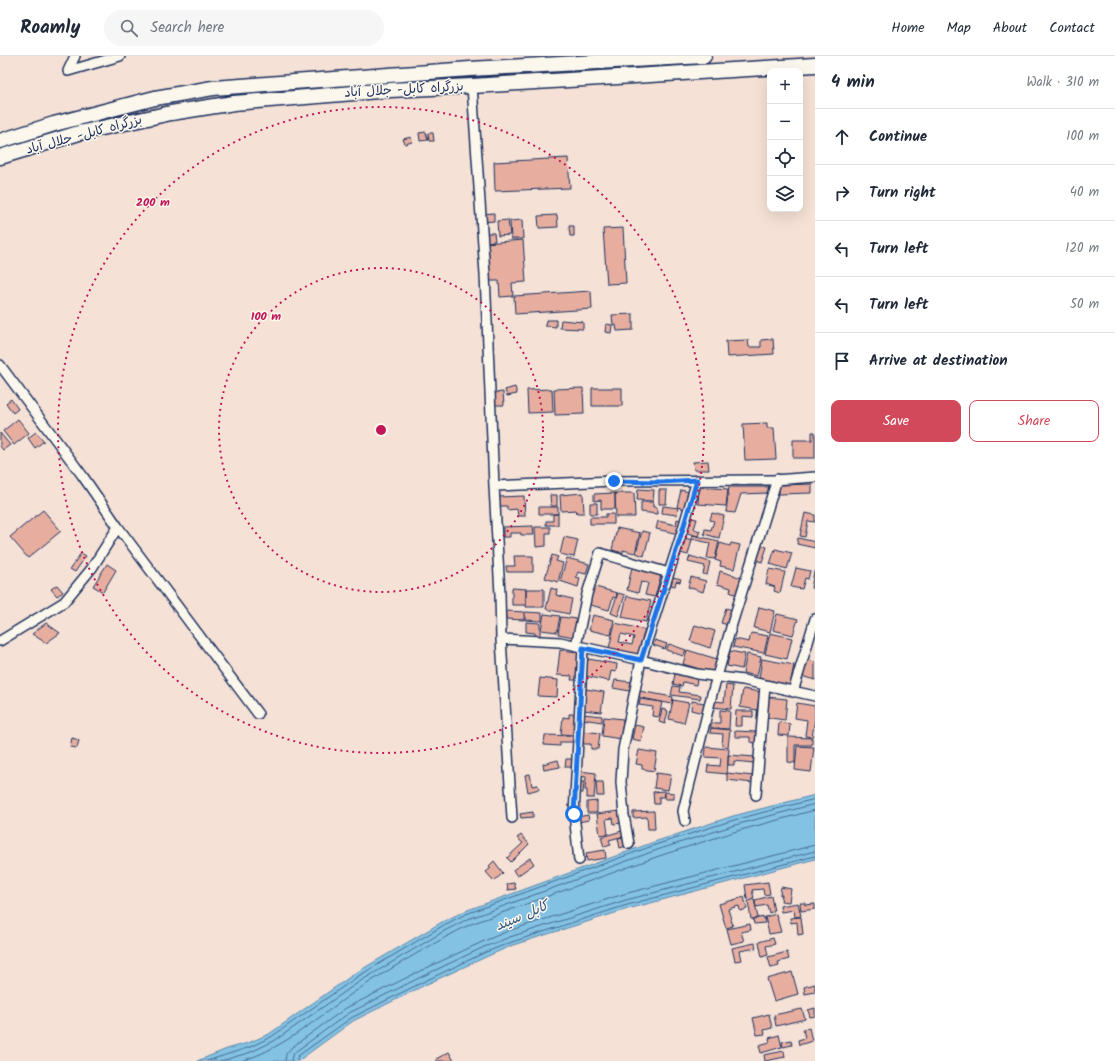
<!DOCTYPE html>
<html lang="en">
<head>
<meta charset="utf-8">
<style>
	body { margin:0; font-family:Kalam,"Playpen Sans Arabic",sans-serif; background:#f6f6f7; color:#1f2937 }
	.controls { position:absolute; right:12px; top:12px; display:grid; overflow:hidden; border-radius:8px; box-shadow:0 4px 16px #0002 }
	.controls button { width:36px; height:36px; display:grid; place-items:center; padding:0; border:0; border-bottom:1px solid #e0e1e3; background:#fff; color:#1f2937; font:20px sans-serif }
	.stop { position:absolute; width:12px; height:12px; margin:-9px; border:3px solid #1a73e8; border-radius:50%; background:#fff }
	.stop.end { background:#1a73e8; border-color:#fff; box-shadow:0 1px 4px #0008 }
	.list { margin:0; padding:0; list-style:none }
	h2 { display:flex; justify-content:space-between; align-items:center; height:52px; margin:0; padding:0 16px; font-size:17px }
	h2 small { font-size:13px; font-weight:400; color:#747a83 }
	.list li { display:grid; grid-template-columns:26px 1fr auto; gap:12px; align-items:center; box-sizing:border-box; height:56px; padding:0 16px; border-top:1px solid #e0e1e3 }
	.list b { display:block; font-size:15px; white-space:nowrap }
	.list em { font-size:13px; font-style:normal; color:#747a83 }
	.actions { display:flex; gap:8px; padding:12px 16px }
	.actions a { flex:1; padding:9px 0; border:1px solid #d1495b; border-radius:8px; text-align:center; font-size:14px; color:#d1495b }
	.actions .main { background:#d1495b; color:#fff }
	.icon { flex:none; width:22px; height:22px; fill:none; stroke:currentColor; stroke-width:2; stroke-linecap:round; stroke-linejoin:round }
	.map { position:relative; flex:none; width:815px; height:1005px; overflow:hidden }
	header { display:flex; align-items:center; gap:24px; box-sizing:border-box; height:56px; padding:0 20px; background:#fff; border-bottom:1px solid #e0e1e3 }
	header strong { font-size:19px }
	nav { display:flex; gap:22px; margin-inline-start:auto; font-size:14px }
	.search { width:280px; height:36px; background:#f6f6f7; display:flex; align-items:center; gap:10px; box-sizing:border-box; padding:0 14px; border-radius:22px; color:#747a83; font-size:15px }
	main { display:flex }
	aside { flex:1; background:#fff }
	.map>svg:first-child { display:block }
	.water { fill:#83c2e3; stroke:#5987ae }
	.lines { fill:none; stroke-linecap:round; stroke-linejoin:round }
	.shore { stroke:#456a93; stroke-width:1 }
	.building { fill:#e7aea0; stroke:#1b2f5e; fill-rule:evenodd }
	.minor-casing { stroke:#1b2f5e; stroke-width:12 }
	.trunk-casing { stroke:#1b2f5e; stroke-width:17 }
	.minor { stroke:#fbf7ec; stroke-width:9 }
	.trunk { stroke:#fbf7ec; stroke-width:14 }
	.route { stroke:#1a73e8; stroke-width:5 }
	.ring { fill:none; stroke:#c2185b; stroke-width:2; stroke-dasharray:2 4 }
	.labels { text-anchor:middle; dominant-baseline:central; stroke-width:3; stroke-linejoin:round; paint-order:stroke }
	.street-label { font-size:13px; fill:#1b2f5e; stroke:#fbf7ec }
	.water-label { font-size:14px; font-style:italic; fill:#35547f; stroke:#fbf7ec }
	.centre { fill:#c2185b; stroke:#fbf7ec; stroke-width:2 }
	.ring-label { font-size:12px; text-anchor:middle; font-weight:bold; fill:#c2185b; stroke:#fbf7ec; stroke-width:3; stroke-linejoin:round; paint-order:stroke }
</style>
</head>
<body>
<header>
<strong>Roamly</strong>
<div class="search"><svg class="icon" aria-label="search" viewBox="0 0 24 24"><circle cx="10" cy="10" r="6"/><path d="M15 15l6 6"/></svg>Search here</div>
<nav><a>Home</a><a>Map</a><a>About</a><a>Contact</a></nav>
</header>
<main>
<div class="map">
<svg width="815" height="1005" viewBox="0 0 815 1005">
	<rect width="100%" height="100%" fill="#f5e1d5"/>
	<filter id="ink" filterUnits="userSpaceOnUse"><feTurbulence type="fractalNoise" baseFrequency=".025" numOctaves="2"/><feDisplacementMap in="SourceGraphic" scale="8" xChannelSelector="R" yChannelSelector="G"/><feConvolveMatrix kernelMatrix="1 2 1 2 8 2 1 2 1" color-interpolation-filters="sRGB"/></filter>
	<g filter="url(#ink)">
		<!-- water -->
		<path class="water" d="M815,739V803L628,853L513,889L488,900L427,928L353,965L298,1005H197L227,993L248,987L269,978L354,918L442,866L465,855L654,786L733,760Z"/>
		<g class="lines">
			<!-- shore -->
			<path class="shore" d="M207,1005L250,991L271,981L357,921L444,869L466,858L655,789L734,764L815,743
				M221,1005L251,996L274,985L359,926L446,874L468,863L657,794L735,769L815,748
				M241,1005C287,992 323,956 362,931C396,909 435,886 471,868L659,800L737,775L815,754
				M285,1005L286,998L291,992L346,952L420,915L482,886L508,875L624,838L815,789
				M291,1005L292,1000L295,996L349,957L423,920L484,891L510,881L626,844L815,795
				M296,1005L298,1000L351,962L425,925L486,896L512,886L627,849L815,800"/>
		</g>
		<!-- building -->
		<path class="building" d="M426,76L428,84L420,85L419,77Z
			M428,77H433L434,85H429Z
			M411,81L412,86L405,88L403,83Z
			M568,102L570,132L495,135L494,106Z
			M494,157V165L483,166V158Z
			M557,159L558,171L539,172L538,160Z
			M508,164L510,179L498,180L497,165Z
			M522,164L523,183H511L510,165Z
			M569,170H574V180H570Z
			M623,172L626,227L607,228L603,173Z
			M486,177H494L495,185L486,186Z
			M523,184L526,226L512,227L513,240L500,241L499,225H488L485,187Z
			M591,235L592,253L515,258L514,240Z
			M633,258V274L617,275L616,269H613L612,259Z
			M546,264H556V271L545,270Z
			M561,264L583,266V273L560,272Z
			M606,268L612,269L611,277L605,276Z
			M773,283L774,298L727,301L726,285L748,284L749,291H761V284Z
			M515,331L517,338L507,340L505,334Z
			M583,332L584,358L555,359L554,333Z
			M592,332H622V350H592Z
			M552,333L553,356L528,357L527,334Z
			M503,336L504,349H495V337Z
			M11,343L18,353L13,357L6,347Z
			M18,363L29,377L14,389L3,375Z
			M767,367V372H774L776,403L745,404L743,368Z
			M36,376L44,385L35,392L28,382Z
			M812,376H815V402H793V384H812Z
			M0,377L10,389L3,394L0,390Z
			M708,405L709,414H694L693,406Z
			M812,428V437L779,438V429Z
			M699,431L728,433L726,450L698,448Z
			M729,431H769V437L741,438L735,457L726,456Z
			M638,433L654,434L653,445L637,444Z
			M659,434H667L666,448H659Z
			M681,434L689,436L685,453L677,451Z
			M583,437L584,457H577L576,454L561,455L560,439Z
			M615,437H634L635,461H616Z
			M615,437V453H601V444L594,445V438Z
			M550,439H557V450H551Z
			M524,440L525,460H518L517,453L507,454V450H500L499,441Z
			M641,446H653V451H657V458L641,456Z
			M590,447H597V458H590Z
			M663,450L678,452L677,459L662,457Z
			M539,451H558V458H539Z
			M43,454L61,475L28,502L10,481Z
			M712,457L724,460L719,482L704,478L705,473L711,474L714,465L710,464Z
			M805,457L815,459V466L808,465L805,481L800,480Z
			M553,458H558V469H546V465H553Z
			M606,458H614V468H590V461H606Z
			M691,462L697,463L694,473L700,475L698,480L687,477Z
			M677,463L681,464L679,478L656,473L658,465L676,469Z
			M533,470L534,479H521V477H510V481H503V471Z
			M535,471H550V477H546V490L536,491Z
			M617,472L640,477L635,497L623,494V497L612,494Z
			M642,475L650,477L644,500L636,497Z
			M692,479L719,485L715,503L707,502L710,487L692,483Z
			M564,481L578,484L574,501L560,498Z
			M685,482L692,484L688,499L680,497Z
			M798,482L815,486V492L797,488Z
			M720,487L730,490L731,487L740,489L734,513L720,510L721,506L715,504Z
			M761,489L767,491L762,506L756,504Z
			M775,493L792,497L787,513L770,508Z
			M81,497L86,500L75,516L70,513Z
			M552,499L558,501L556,505L563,507L558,526L545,522Z
			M514,500H533V516H507L506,510H515Z
			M690,500L710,506L707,519L703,518L705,510L688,506Z
			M567,502L589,508L586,518L578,516L576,521L580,522L578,531L560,525Z
			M107,508L116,514L103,536L93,530Z
			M632,511L661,519L655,541L645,539L648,527L641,526L638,537L627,534Z
			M796,512L810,515L808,523L805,522L802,533L791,531Z
			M769,513L785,516L780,537L774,535L775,531L766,528Z
			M720,515L742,522L737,539L730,536L731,532L717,528Z
			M814,516H815V533L811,532Z
			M673,521L681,523L680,526L676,525L675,530L671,529Z
			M691,521L706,525L703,536L688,531Z
			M57,529L63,536L57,540L51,533Z
			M592,530L617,537L616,542L613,541L609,554L587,548Z
			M512,532L526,533V549H512Z
			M551,532L557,534L556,539L572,543L569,558L546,553Z
			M526,533H544V551H526Z
			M618,537L625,539L618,560L611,557Z
			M627,540L651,545L646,566L622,561Z
			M759,551L775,555L770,576L754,572Z
			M726,552L732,554L728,569L721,567Z
			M507,555L524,556V564L507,563Z
			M525,556L542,557V565L525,564Z
			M544,558L560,560L557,576L541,574Z
			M777,558L798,563L793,579L773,574Z
			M593,559L614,564L611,579L589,574Z
			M561,561L577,563L574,581L558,578Z
			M526,566L540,567V580H535V577L526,576Z
			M46,567L60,577L46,587L32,578Z
			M615,567L646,574L640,599L609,592ZM621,578L634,581L632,589L619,586Z
			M695,569L715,575L710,592L690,585Z
			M751,577L768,580L764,597L733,591L735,583L749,586Z
			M770,577L792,582L787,603L765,598Z
			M655,584L667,588L665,593L653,589Z
			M669,588L686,594L683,600L666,594Z
			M560,594L579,596L577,624H571L572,620L557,619Z
			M687,594L717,603L713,617L683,608Z
			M730,595L745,598L742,613L727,610Z
			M747,598L761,601L757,620L743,617Z
			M588,603L617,608L616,616L611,615L609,625L585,620Z
			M762,603L794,609L790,629L759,622Z
			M805,603L815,606V624L801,620Z
			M675,618L697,623L696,629L683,626L682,630L673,628Z
			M540,622L558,624L557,641L538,640Z
			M615,624L631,626L630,635L613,632Z
			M726,629L733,630L731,653L712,651L713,645L724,646Z
			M673,630L680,631L679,636L701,639L700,643L671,639Z
			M586,633L604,636L601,656L583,654Z
			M743,633L760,636L757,654L740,651Z
			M639,635L673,641L672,648L637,641Z
			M767,641L787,643L785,664L764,661Z
			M640,643L662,646L659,661L652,660L653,651L639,649Z
			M673,644L689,647L684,667L669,663Z
			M692,645L705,647L703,657L691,654Z
			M797,647L815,650V663L812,681L805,680L807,664L795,662Z
			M662,653L668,655L665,668L659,666Z
			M720,654L730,655L729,673L711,672V667H720Z
			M736,655H753V661L742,660V670H735Z
			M569,658H575L573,679L561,678L563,661L569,662Z
			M583,658L602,660V666L582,663Z
			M604,661L623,663L621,683L602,680Z
			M779,666L790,668L789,680L778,679Z
			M635,669L644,671L641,685L632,683Z
			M711,672L730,674L728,691L722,690L723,678L710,677Z
			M583,675L600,677L598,693H591V688H583L584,685H582Z
			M735,675L757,676L756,687L750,686V681H735Z
			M545,679L573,680V686H560V690L544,689Z
			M788,681L812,682V689H795V707L788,706Z
			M72,682L79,684L77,692L70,691Z
			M797,690L814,691L811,716L795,714Z
			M706,691L729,693L727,718L707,716L708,709L720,710L721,702L705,701Z
			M639,694L657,697L654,715L642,713V709L636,708Z
			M728,699L755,701L754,707L734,705V709H728Z
			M566,703H572V711H565Z
			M558,704L560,711L544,714L543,708Z
			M579,715L596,717L594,742H587V734H585L586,721L579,720Z
			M656,717L671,719L668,734L654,732Z
			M727,717L753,720V727L727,724Z
			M530,718L532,730L538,729L539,733L528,736L525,719Z
			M577,726H584L583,737H577Z
			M596,726H603L604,740H597Z
			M664,735L665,741H659V748H654L653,736Z
			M665,736L674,737V743H665Z
			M597,745V757H587V746Z
			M619,755L621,767L614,768L613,762L606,763L608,778L600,779L597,758Z
			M654,755L655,773H648L647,761L633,762V756Z
			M533,756V761L521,762L520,758Z
			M588,759L589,764L578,766L577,761Z
			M622,775L624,780L609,784L611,789L604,791L601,781Z
			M521,779L529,788L511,806L507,802L523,787L517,782Z
			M624,781L626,790L620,792L618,782Z
			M605,794L606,802L587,805L586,797Z
			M530,802L534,808L517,820L513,814Z
			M494,805L503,817L494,825L486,816L491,812L489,810Z
			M768,826L770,838L764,839L763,833L752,834L754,842L747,843L745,829Z
			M514,827L516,833L508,834L507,828Z
			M781,831L791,833L789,846L781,845L782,839H780Z
			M771,840L774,855L769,857L767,849L756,851L755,844Z
			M744,841L747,853L740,855L739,850L728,853L733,870L726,872L719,848Z
			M754,843L758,862L751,863L748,845Z
			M798,847L801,860L795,861L794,854L781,856L780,850Z
			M800,847H805V849L815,848V853L801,855Z
			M776,858L781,876L769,878L765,861Z
			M764,861L765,867L754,868L753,863Z
			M801,861L803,878L798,879L797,866L791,867L790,862Z
			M750,868L751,874L741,876L744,885L731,888L727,873Z
			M773,882L775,888L766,890L768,899L762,901L759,886Z
			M755,887L756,892L740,895L742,904L735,905L732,892Z
			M787,896L789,903L778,906L779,910L771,912L768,901Z
			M792,916L798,938L774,945L767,923Z
			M815,928V936L805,938L804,931Z
			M815,952V960L810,961L808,954Z
			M802,953L805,963L776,970L774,959Z
			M769,958L772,972L764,974L765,978L757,979L753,962Z
			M809,972L812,985L799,989L798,984L805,982L803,973Z
			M779,979L782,991L761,997L759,989L770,986L769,982Z
			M791,984L792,989L783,991L782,986Z
			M784,995L785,1001L765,1005L764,999Z
			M449,996L454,1005H437L436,1003Z"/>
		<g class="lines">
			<!-- minor casing -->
			<g class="minor-casing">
				<path id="minor" d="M75,0L68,15L120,0
					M472,30L485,218L494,430
					M0,309L82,419L118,471L258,658
					M501,583L560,586L641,604L697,618L743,624L815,640
					M0,585L64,546L92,512L118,471
					M576,590L587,538L600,497L669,517
					M793,636L815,563
					M756,739L765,629
					M512,762L501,583L500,538L494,430L614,425L774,424L815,421
					M685,765L683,755L712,638L732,568L777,423
					M629,788L624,759L621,726L623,694L641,604L682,476L697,424
					M579,804L574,758L583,592"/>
			</g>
			<!-- trunk casing -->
			<g class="trunk-casing">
				<path id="trunk" d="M0,85L54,68L155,42L213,32L470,13L704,0
					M0,101L79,77L171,57L234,47L390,34L472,30L815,9"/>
			</g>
			<!-- minor -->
			<use href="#minor" class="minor"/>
			<!-- trunk -->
			<use href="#trunk" class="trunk"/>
		</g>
	</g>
	<g class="lines" filter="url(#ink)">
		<!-- route -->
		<path class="route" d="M574,758L583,592L641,604L682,476L697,424L661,426L614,425"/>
	</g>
	<!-- distance rings -->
	<g class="ring">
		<circle cx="381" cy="374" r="162"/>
		<circle cx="381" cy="374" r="323"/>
	</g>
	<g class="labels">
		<!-- street labels -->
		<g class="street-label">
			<text transform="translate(404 34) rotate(-3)">بزرگراه کابل- جلال آباد</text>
			<text transform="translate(84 79) rotate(-15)">بزرگراه کابل- جلال آباد</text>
		</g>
		<!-- water labels -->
		<g class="water-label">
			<text transform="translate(522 860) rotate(-23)">کابل سيند</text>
		</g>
	</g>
	<circle cx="381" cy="374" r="6" class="centre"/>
	<g class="ring-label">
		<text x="153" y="150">200 m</text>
		<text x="266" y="264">100 m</text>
	</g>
</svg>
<div class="controls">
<button>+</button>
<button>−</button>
<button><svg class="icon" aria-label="locate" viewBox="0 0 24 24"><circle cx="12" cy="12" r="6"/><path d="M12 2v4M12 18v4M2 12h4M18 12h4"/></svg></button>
<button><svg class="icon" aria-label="layers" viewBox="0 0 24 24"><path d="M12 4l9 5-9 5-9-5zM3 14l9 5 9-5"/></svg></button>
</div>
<div class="stop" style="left:574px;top:758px"></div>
<div class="stop end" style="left:614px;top:425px"></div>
</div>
<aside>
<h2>4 min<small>Walk · 310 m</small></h2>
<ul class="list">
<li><svg class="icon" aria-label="ahead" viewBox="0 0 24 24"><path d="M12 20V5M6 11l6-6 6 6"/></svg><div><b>Continue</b></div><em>100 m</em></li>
<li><svg class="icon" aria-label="right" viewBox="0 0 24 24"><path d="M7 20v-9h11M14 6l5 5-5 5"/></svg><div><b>Turn right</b></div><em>40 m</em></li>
<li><svg class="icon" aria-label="left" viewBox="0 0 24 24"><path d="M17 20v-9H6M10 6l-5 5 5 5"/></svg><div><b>Turn left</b></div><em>120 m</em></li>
<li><svg class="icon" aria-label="left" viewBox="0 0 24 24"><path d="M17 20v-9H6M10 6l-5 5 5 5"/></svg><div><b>Turn left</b></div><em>50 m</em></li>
<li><svg class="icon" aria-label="arrive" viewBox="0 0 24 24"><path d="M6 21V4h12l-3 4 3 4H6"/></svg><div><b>Arrive at destination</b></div></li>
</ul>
<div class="actions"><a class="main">Save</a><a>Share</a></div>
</aside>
</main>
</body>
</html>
